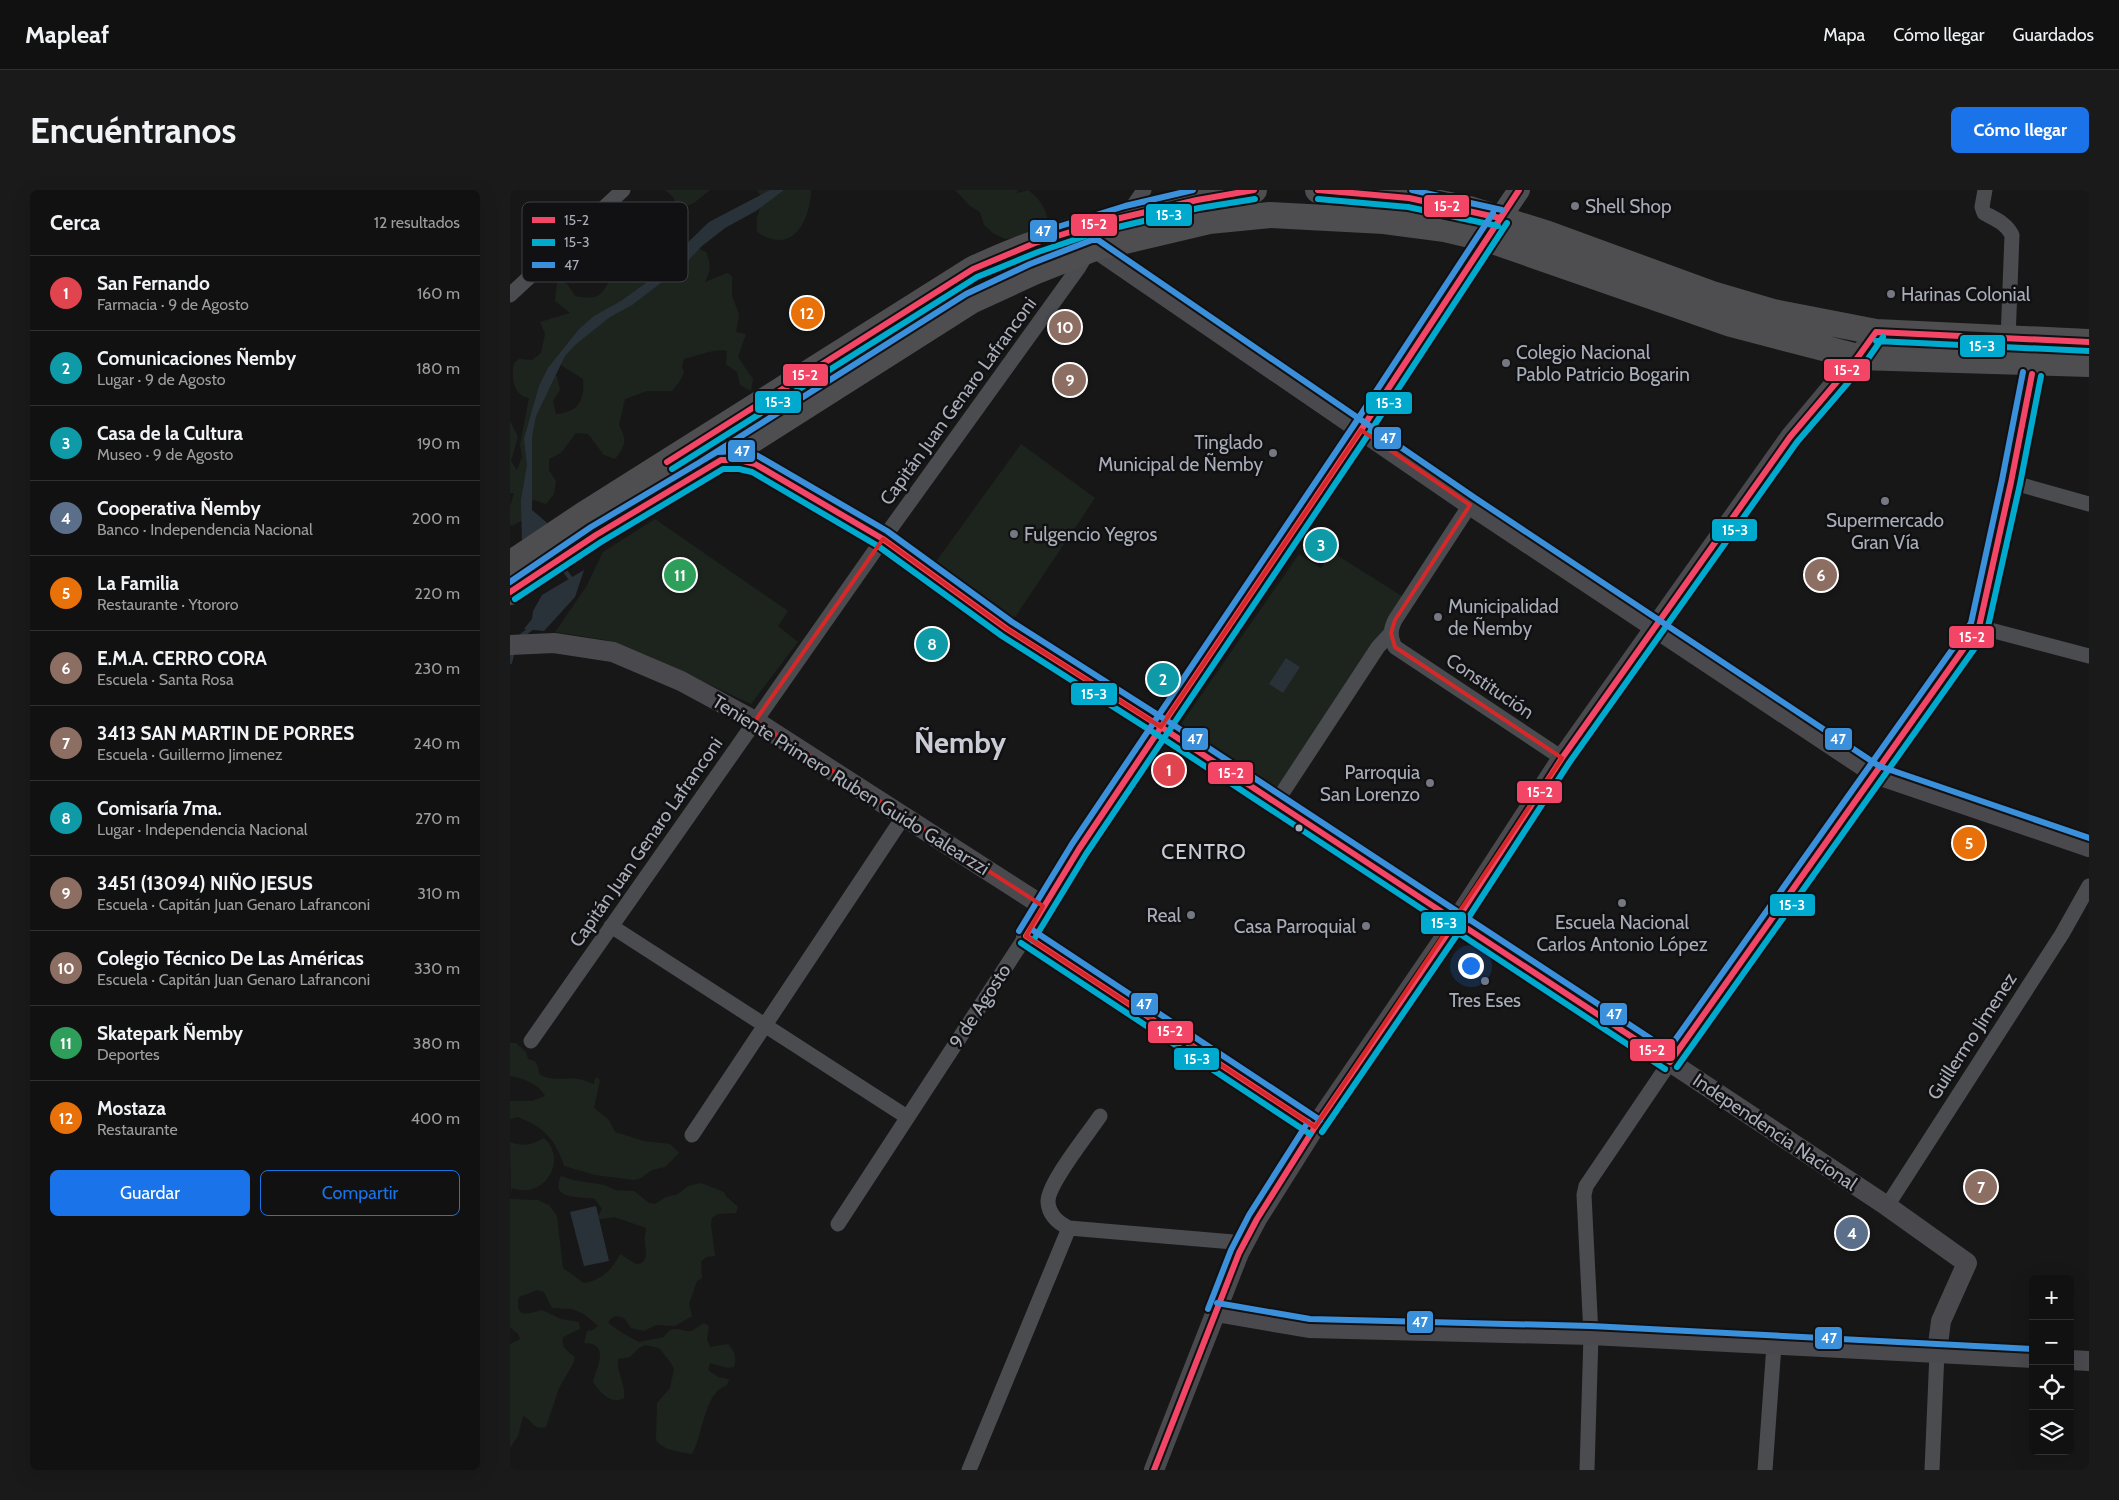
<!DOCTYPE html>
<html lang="es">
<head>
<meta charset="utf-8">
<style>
	body { margin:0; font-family:Cabin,sans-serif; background:#1a1a1a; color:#f1f3f6 }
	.controls { position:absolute; right:15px; bottom:15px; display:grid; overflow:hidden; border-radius:8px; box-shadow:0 5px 20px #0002 }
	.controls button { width:45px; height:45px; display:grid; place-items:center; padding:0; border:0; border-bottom:1px solid #303131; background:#111; color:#f1f3f6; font:25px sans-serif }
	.you { position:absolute; left:960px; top:775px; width:18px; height:18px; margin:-12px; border:4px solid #fff; border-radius:50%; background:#1a73e8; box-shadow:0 0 0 8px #1a73e833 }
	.badge { display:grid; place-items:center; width:32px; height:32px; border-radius:50%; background:#1a73e8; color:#fff; font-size:16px; font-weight:700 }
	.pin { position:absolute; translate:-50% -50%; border:2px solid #fff; box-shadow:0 1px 5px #0006 }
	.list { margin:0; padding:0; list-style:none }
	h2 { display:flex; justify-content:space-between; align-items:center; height:65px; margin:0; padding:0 20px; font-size:21px }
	h2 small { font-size:16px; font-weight:400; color:#9c9d9f }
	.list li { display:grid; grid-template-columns:32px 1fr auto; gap:15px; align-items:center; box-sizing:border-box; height:75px; padding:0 20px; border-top:1px solid #303131 }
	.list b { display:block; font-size:19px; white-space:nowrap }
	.list p { margin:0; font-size:16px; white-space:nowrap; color:#9c9d9f }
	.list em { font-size:16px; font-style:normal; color:#9c9d9f }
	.actions { display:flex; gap:10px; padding:15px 20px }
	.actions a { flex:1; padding:11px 0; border:1px solid #1a73e8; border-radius:8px; text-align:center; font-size:18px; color:#1a73e8 }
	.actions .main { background:#1a73e8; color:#fff }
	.icon { flex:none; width:28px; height:28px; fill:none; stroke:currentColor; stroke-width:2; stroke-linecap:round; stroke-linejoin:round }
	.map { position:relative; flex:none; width:1579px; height:1280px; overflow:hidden; border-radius:8px }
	header { display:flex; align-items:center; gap:30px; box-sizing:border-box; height:70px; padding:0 25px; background:#111; border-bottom:1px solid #303131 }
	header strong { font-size:24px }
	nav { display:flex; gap:28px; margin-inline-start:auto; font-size:18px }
	.intro { display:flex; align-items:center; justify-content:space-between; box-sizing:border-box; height:120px; padding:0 30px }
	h1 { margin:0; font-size:35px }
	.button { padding:12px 22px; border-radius:8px; background:#1a73e8; color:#fff; font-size:18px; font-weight:700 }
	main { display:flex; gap:30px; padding:0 30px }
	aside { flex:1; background:#111; border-radius:8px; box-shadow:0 5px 20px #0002 }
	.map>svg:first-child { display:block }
	.green { fill:#1d241e; fill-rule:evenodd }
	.water { fill:#2a3239 }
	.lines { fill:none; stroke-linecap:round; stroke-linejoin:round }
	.stream { stroke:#2a3239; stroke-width:4.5 }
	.street { stroke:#4b4c50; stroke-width:15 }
	.secondary { stroke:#4a4a4e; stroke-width:20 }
	.primary { stroke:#4d4f52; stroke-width:22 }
	.highway { stroke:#4e4e51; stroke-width:26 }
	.bus-1-casing { stroke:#111113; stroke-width:10 }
	.bus-2-casing { stroke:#111113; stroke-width:10 }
	.bus-3-casing { stroke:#111113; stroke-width:10 }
	.bus-1 { stroke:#f34667; stroke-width:6 }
	.bus-2 { stroke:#00a9ce; stroke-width:6 }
	.bus-3 { stroke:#3a90db; stroke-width:6 }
	.marked { fill:none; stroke:#d62828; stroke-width:4; stroke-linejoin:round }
	.poi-dot { fill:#757880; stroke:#111113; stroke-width:2 }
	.bus-dot { fill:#a8adb8; stroke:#111113; stroke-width:2 }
	.labels { text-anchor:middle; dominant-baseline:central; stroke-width:5; stroke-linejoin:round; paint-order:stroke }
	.poi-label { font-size:19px; fill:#a8adb8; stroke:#111113; text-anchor:start }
	.street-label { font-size:19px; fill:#a8adb8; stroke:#111113 }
	.quarter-label { font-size:21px; letter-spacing:1px; fill:#c9ccd4; stroke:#111113 }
	.town-label { font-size:29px; font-weight:bold; fill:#c9ccd4; stroke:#111113 }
	.key { fill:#111113; stroke:#3e4045; stroke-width:1 }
	.key-label { font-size:14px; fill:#a8adb8 }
	.line-badge { stroke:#111113; stroke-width:2 }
	.badge-label { font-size:14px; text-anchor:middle; font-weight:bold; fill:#fff }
</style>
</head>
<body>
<header>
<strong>Mapleaf</strong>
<nav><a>Mapa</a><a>Cómo llegar</a><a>Guardados</a></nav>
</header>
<div class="intro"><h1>Encuéntranos</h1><a class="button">Cómo llegar</a></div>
<main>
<aside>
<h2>Cerca<small>12 resultados</small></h2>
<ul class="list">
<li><span class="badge" style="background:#e0444e">1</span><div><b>San Fernando</b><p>Farmacia · 9 de Agosto</p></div><em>160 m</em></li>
<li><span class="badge" style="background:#0f9aa8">2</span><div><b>Comunicaciones Ñemby</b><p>Lugar · 9 de Agosto</p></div><em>180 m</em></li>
<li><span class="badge" style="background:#0f9aa8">3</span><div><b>Casa de la Cultura</b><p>Museo · 9 de Agosto</p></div><em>190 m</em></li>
<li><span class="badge" style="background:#5c6f8a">4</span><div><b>Cooperativa Ñemby</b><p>Banco · Independencia Nacional</p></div><em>200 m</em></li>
<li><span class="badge" style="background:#e8710a">5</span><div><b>La Familia</b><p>Restaurante · Ytororo</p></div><em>220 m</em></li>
<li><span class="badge" style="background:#8d6e63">6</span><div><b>E.M.A. CERRO CORA</b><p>Escuela · Santa Rosa</p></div><em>230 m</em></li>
<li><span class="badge" style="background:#8d6e63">7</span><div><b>3413 SAN MARTIN DE PORRES</b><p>Escuela · Guillermo Jimenez</p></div><em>240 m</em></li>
<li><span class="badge" style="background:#0f9aa8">8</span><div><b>Comisaría 7ma.</b><p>Lugar · Independencia Nacional</p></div><em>270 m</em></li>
<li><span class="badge" style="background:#8d6e63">9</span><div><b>3451 (13094) NIÑO JESUS</b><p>Escuela · Capitán Juan Genaro Lafranconi</p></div><em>310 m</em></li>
<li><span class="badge" style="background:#8d6e63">10</span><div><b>Colegio Técnico De Las Américas</b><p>Escuela · Capitán Juan Genaro Lafranconi</p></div><em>330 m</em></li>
<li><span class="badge" style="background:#2e9e5b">11</span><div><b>Skatepark Ñemby</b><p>Deportes</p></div><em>380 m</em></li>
<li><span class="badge" style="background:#e8710a">12</span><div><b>Mostaza</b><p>Restaurante</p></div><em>400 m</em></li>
</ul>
<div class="actions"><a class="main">Guardar</a><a>Compartir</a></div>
</aside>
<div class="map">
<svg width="1579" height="1280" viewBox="0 0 1579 1280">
	<rect width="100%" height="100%" fill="#171717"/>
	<!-- green -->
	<path class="green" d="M155,0H200L184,13L166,20L164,8Z
		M247,0H301C300,32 282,66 247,42C247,37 247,32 247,28C249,18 255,9 247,0Z
		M445,0H508L507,3L518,0C530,9 535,17 538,31L530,40L519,47L495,49L483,43L474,35L470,22L460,16Z
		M111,20C127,20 130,37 136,49L142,44L154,47L159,72L184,57L196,62C201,74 201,81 195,92L217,83L222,86V106L229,124L226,142L236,144L228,167L243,189L241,201L230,195L227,182L216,174L217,161C206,158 187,166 174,169L172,176L174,182L170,191L162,201H137L115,209L109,235C117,250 116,255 105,269L94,265L78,244L66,243L51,263L39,269V280L46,291L44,304L36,314L24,310L14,317L13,330L2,336L0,334V316L4,303H0V231L8,247L1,271L7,280L12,267L10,255L19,208C3,206 1,186 4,173L9,169L22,170L31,163L35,144L30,132L60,123L45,111L47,93L53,91L58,95L65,106C94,111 89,103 105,85L115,83L127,76H135C135,68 133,64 127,59C109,43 99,54 80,60L79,54C86,45 93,39 104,36L107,24ZM47,168L52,176L73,189C75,211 68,222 46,224L43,211L50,200L47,186L39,182Z
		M511,254L585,308L497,439L420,380Z
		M145,329L278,421L268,436L288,452L241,514L138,466L96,450L45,442L76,397L93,362Z
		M822,362L898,410L769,603L669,537L789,364L811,378Z
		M0,853H6L16,862L18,869L25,871L28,877L29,884C42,892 54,887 68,889C74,890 79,893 84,894L85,888H88L90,890L84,918L99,930L105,942L134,951L160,954L169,963L155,977L142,980L131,988L124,990L85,985L54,976C46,950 34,937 8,927L0,929V911H22L35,906C29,894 13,888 0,886Z
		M34,948C59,971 33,1010 2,998L1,1004L0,952C13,957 22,955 34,948Z
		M51,986L63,990L94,995L105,1000L124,1001L139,1013L145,1014L156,1007L168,1004L178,996L191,993L214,1002L216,1006L228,1017L226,1023L208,1024L202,1028L201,1035L205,1066L196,1067L191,1072L192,1088L187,1091L179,1114L182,1126L165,1136L146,1135L134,1141L121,1138L114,1128C106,1125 103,1126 98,1132C100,1136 124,1150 129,1152L154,1147C164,1131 173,1145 183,1140C187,1138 190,1135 194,1133L199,1136L197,1149L200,1157L218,1154C225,1161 227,1168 224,1177L218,1178L200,1173L198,1180L208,1187L219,1189L217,1195C193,1203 193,1247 182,1264C170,1262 154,1261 146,1250L147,1213L160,1198L164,1179L161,1173L149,1158L135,1155L129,1158L120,1167L108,1169C106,1182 116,1194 114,1208C101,1215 90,1203 83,1192C85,1181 102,1153 74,1153L77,1141L83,1140L88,1136L74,1124L62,1119L42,1118L34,1102L27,1100L9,1107C4,1129 18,1124 32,1120L51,1129L69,1132L70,1139L53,1147C51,1157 57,1161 65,1167L63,1174L49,1198L36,1237C23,1241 23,1230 13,1226L8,1246L0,1258V1154L10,1149L8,1144L0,1137V1009L28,1010L39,1015L47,1026L53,1078L74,1093C92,1090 102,1080 110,1064L126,1074L132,1073C139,1065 135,1061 135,1052C134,1047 136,1043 136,1038L104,1027L86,1030L92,1019L85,1009C71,1006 39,1011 51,986Z"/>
	<!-- water -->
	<path class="water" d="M260,0H274L246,21L215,38L192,56L173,76L122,115L100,127L65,155L55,166L26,226L22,247V320L42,337L12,354L11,310L17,275L14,249L29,196L38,178L69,139L84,126L111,111L136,93L199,32Z
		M74,380L65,407L34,441L14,439L22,429L23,421L32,405Z
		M776,468L790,477L773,503L759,494Z
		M86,1016L99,1071L74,1076L60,1022Z"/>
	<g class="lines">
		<!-- stream -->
		<path class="stream" d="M52,377L64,393
			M10,447L24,436
			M0,472L3,460"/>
		<!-- street -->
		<path class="street" d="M1475,0L1472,17L1474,23C1485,29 1496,33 1502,45L1498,149
			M618,24L634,0
			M0,105L113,0
			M1501,292L1579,314
			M960,315L885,430C880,440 880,447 885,457L1052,568
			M1469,437L1579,466
			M765,614L868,457L881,443
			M101,736L397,927
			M21,851L373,349L569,77L578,62
			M590,926C579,943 537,994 538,1012C539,1025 548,1033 559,1038L735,1053
			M182,945L394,626
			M1377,1016L1552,744L1579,696
			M328,1034L516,746
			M459,1280L559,1038
			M1077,1280L1081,1145L1074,1005L1076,996L1160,872L1469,437L1501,292L1522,184L1530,172
			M1255,1280L1264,1155
			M1422,1280L1427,1162"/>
		<!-- secondary -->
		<path class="secondary" d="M585,58L960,315L1365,584L1579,657
			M211,270H230L245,274L373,349L497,439L651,537L772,618L1160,872L1377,1016L1457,1073L1431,1131L1427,1162
			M0,455L44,453L103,462L171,491L245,531L533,716
			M805,937L516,746L569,659L851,240L977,49
			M706,1122L799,1138L1081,1145L1523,1168
			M1560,1170L1579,1171
			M644,1280L729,1063L747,1029L805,937L946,731L1052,568L1280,247L1356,156"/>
		<!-- primary -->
		<path class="primary" d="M980,43L1009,0"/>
		<!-- highway -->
		<path class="highway" d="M808,0L842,1L901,7L959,19L1038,44L1202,104L1263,122L1366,142L1579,152
			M0,374L73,325L463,79C517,54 574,35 632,22C669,14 705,4 744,0
			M0,402L86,345L211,270L461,111L524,82L585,58L699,31L760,25L874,31L935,39L977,49L1221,134L1348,167L1579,174"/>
		<!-- bus-1 casing -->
		<g class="bus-1-casing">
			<path id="bus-1" d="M808,0L899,8L990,28
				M157,272L463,79L525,53L589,33L687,10L744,0
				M0,402L86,345L211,270H230L245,274L373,349L497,439L651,537L1160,872L1469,437L1501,292L1522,184
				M516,746L569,659L851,240L1009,0
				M516,746L805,937
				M644,1280L729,1063L747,1029L805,937L946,731L1052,568L1280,247L1348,167L1366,142L1579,152"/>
		</g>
		<!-- bus-2 casing -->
		<g class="bus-2-casing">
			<path id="bus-2" d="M808,9L898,17L988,36
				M1366,151L1579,161
				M162,279L467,87L528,62L591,41L689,18L745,9
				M5,409L91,352L213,279H229L242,282L368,356L492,446L646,544L1155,879
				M523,751L576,664L858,245L997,33
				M511,753L800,944
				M1167,877L1477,441L1510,294L1531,186
				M812,942L953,736L1059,573L1287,252L1355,173L1373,147"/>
		</g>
		<!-- bus-3 casing -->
		<g class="bus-3-casing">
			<path id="bus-3" d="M902,0L992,20
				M528,43L615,16L683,0
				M187,274L456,104L520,74L582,50H588L965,308L1369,576L1579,648
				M0,392L81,337L207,262L231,261L248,266L377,341L502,432L656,530L1158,860L1461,433L1492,290L1513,182
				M521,739L810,930
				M509,741L562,654L844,235L983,23
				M707,1113L800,1129L1081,1136L1523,1159
				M698,1119L721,1060L739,1025L798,932"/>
		</g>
		<!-- bus-1 -->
		<use href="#bus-1" class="bus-1"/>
		<!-- bus-2 -->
		<use href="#bus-2" class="bus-2"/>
		<!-- bus-3 -->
		<use href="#bus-3" class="bus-3"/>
	</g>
	<!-- marked area -->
	<path class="marked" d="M851,240L960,315L885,430L881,443L885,457L1052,568L805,937L516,746L533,716L245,531L373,349L497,439L651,537Z"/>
	<!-- markers -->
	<g class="poi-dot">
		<circle cx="1065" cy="16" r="5"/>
		<circle cx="1381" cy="104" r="5"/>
		<circle cx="996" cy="173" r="5"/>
		<circle cx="763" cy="263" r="5"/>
		<circle cx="1375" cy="311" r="5"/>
		<circle cx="504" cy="344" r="5"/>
		<circle cx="928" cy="427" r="5"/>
		<circle cx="920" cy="593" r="5"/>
		<circle cx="1112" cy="713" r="5"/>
		<circle cx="681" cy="725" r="5"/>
		<circle cx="856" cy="736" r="5"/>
		<circle cx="975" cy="791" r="5"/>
	</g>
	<circle class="bus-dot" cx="789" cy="638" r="4.5"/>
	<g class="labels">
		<!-- poi labels -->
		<g class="poi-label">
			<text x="1075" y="16">Shell Shop</text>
			<text x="1391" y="104">Harinas Colonial</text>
			<text x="1006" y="162">Colegio Nacional<tspan x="1006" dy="22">Pablo Patricio Bogarin</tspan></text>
			<text x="753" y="252" text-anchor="end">Tinglado<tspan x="753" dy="22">Municipal de Ñemby</tspan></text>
			<text x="1375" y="330" text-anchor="middle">Supermercado<tspan x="1375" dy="22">Gran Vía</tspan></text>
			<text x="514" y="344">Fulgencio Yegros</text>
			<text x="938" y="416">Municipalidad<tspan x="938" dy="22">de Ñemby</tspan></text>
			<text x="910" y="582" text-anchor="end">Parroquia<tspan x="910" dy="22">San Lorenzo</tspan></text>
			<text x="671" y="725" text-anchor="end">Real</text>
			<text x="1112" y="732" text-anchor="middle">Escuela Nacional<tspan x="1112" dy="22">Carlos Antonio López</tspan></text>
			<text x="846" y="736" text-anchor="end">Casa Parroquial</text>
			<text x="975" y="810" text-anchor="middle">Tres Eses</text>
		</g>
		<!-- street labels -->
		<g class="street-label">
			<text transform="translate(448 211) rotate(-54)">Capitán Juan Genaro Lafranconi</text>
			<text transform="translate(980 496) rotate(34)">Constitución</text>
			<text transform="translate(341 595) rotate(32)">Teniente Primero Ruben Guido Galearzzi</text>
			<text transform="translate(136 652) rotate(-55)">Capitán Juan Genaro Lafranconi</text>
			<text transform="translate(470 816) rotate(-57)">9 de Agosto</text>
			<text transform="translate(1462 846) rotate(-57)">Guillermo Jimenez</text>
			<text transform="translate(1265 942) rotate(34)">Independencia Nacional</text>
		</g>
		<!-- quarter labels -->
		<g class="quarter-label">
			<text x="694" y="661">CENTRO</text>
		</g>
		<!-- town labels -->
		<g class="town-label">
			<text x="450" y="552">Ñemby</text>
		</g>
	</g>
	<!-- legend -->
	<rect x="12" y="12" width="166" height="80" rx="8" class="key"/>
	<rect x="22" y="27" width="23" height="6" fill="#f34667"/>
	<rect x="22" y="49" width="23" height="7" fill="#00a9ce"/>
	<rect x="22" y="72" width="23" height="6" fill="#3a90db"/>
	<g class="key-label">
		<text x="54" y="35">15-2</text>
		<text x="54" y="57">15-3</text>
		<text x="54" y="80">47</text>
	</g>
	<g class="line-badge">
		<rect x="913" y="4" width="47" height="24" rx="5" fill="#f34667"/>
		<rect x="635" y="13" width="48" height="24" rx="5" fill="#00a9ce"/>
		<rect x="560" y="23" width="48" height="24" rx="5" fill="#f34667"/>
		<rect x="519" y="29" width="29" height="24" rx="5" fill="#3a90db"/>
		<rect x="1449" y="144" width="47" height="24" rx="5" fill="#00a9ce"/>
		<rect x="1313" y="168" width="48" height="24" rx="5" fill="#f34667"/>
		<rect x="272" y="173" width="47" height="24" rx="5" fill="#f34667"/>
		<rect x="244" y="200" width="48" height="24" rx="5" fill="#00a9ce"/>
		<rect x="855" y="201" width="48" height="24" rx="5" fill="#00a9ce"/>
		<rect x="863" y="236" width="29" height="24" rx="5" fill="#3a90db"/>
		<rect x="217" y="249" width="29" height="24" rx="5" fill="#3a90db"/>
		<rect x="1201" y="328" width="47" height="24" rx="5" fill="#00a9ce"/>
		<rect x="1438" y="435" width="47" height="24" rx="5" fill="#f34667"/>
		<rect x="560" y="492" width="48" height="24" rx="5" fill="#00a9ce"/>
		<rect x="1314" y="537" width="29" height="24" rx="5" fill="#3a90db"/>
		<rect x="671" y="537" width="28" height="24" rx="5" fill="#3a90db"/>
		<rect x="697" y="571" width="47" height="24" rx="5" fill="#f34667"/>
		<rect x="1006" y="590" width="47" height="24" rx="5" fill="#f34667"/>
		<rect x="1259" y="703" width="47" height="24" rx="5" fill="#00a9ce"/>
		<rect x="910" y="721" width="47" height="24" rx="5" fill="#00a9ce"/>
		<rect x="620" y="802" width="29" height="24" rx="5" fill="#3a90db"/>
		<rect x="1089" y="812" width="29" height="24" rx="5" fill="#3a90db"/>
		<rect x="637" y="830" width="47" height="24" rx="5" fill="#f34667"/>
		<rect x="1119" y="848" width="47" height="24" rx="5" fill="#f34667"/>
		<rect x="663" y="857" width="47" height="24" rx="5" fill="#00a9ce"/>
		<rect x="896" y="1120" width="28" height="24" rx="5" fill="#3a90db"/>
		<rect x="1304" y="1136" width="29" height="24" rx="5" fill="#3a90db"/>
	</g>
	<g class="badge-label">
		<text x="937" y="21">15-2</text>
		<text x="659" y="30">15-3</text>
		<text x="584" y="39">15-2</text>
		<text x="533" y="46">47</text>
		<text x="1472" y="161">15-3</text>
		<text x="1337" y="185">15-2</text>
		<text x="295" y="190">15-2</text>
		<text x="268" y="217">15-3</text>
		<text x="879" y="218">15-3</text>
		<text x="878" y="253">47</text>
		<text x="232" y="266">47</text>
		<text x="1225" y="345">15-3</text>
		<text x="1462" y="452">15-2</text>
		<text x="584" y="509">15-3</text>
		<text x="1328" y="554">47</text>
		<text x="685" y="554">47</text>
		<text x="721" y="588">15-2</text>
		<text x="1030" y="607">15-2</text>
		<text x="1282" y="720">15-3</text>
		<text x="934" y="738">15-3</text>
		<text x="634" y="819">47</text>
		<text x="1104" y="829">47</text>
		<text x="660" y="846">15-2</text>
		<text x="1142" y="865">15-2</text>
		<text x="687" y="874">15-3</text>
		<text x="910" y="1137">47</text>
		<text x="1319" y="1153">47</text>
	</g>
</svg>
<div class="controls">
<button>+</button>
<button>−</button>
<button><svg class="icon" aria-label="locate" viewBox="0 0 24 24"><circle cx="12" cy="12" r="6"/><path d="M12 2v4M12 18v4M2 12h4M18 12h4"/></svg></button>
<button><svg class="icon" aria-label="layers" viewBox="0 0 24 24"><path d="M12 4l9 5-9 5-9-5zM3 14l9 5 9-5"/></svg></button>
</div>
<div class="you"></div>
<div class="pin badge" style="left:659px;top:580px;background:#e0444e">1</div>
<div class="pin badge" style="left:653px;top:489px;background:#0f9aa8">2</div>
<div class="pin badge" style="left:811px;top:355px;background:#0f9aa8">3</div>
<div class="pin badge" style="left:1342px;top:1043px;background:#5c6f8a">4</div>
<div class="pin badge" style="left:1459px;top:653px;background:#e8710a">5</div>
<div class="pin badge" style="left:1311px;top:385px;background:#8d6e63">6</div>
<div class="pin badge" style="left:1471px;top:997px;background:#8d6e63">7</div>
<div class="pin badge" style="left:422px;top:454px;background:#0f9aa8">8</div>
<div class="pin badge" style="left:560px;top:190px;background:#8d6e63">9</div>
<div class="pin badge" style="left:555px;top:137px;background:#8d6e63">10</div>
<div class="pin badge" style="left:170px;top:385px;background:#2e9e5b">11</div>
<div class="pin badge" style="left:297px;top:123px;background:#e8710a">12</div>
</div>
</main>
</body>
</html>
